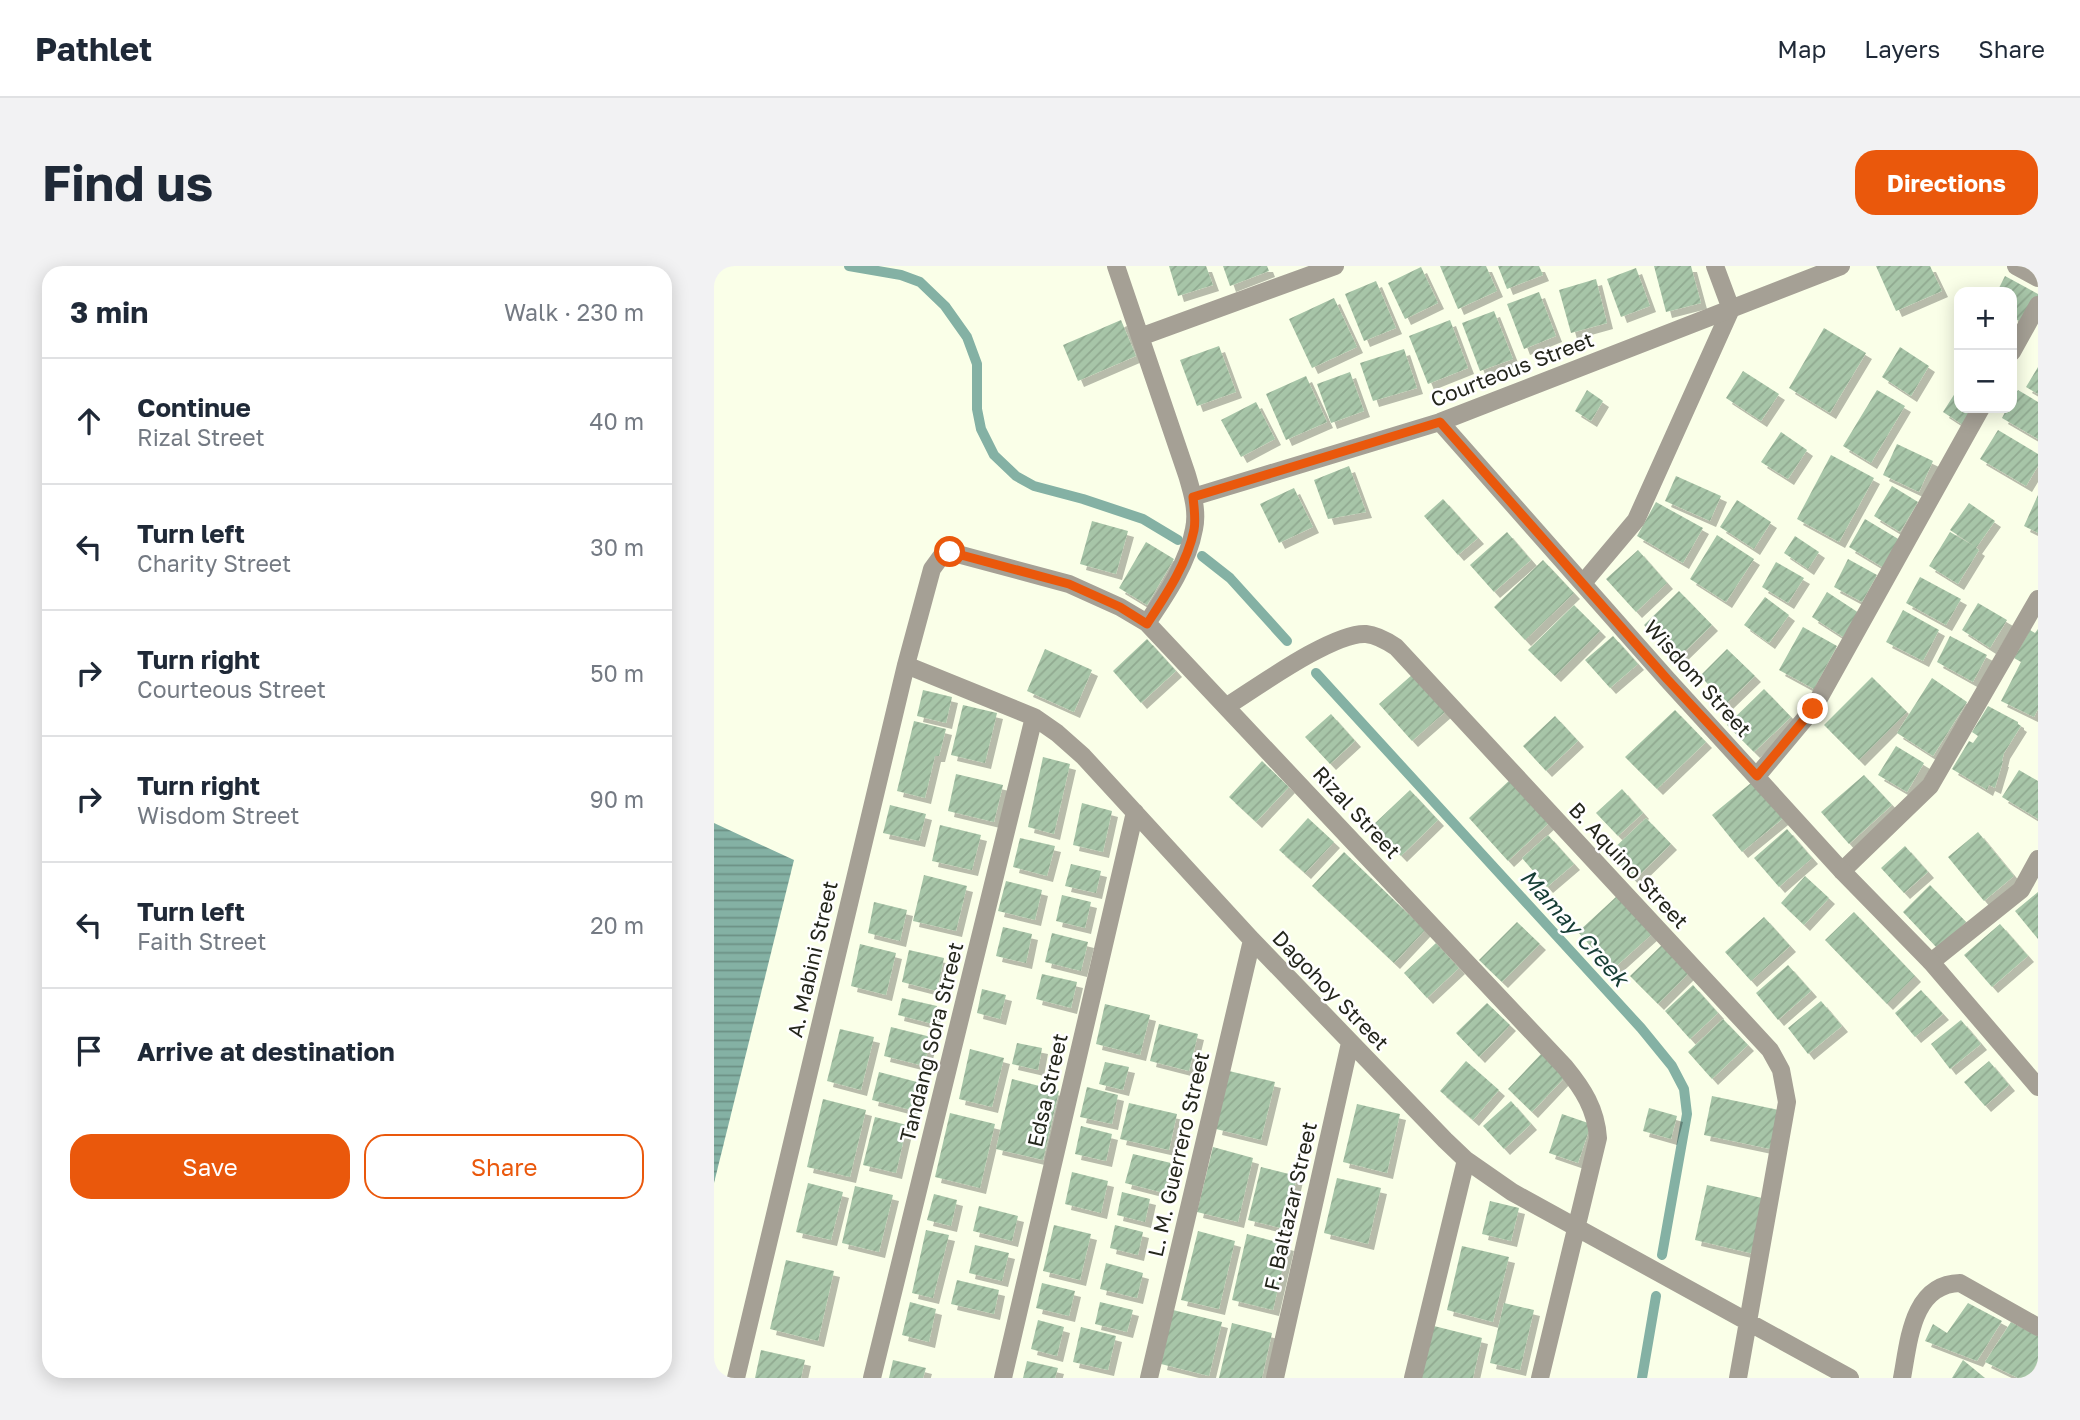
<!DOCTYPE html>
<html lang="en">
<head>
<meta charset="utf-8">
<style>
	body { margin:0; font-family:"Golos Text",sans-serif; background:#f2f2f3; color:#1f2937 }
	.controls { position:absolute; right:21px; top:21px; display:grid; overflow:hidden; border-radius:14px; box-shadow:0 4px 18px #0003 }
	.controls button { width:63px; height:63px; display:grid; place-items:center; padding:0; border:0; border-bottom:2px solid #e0e1e3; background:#fff; color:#1f2937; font:35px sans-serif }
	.stop { position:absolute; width:21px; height:21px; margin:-16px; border:5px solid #ea580c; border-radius:50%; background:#fff }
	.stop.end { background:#ea580c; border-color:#fff; box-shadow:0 2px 7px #0008 }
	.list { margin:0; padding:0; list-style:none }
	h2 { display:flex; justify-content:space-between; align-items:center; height:91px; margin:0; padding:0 28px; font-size:30px }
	h2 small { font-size:23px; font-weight:400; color:#747a83 }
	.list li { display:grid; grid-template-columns:46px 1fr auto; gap:21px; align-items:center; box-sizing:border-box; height:126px; padding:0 28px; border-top:2px solid #e0e1e3 }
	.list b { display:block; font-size:26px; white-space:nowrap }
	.list p { margin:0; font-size:23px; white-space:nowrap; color:#747a83 }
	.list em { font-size:23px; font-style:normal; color:#747a83 }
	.actions { display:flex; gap:14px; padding:21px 28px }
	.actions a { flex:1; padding:16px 0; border:2px solid #ea580c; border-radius:21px; text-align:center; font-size:24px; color:#ea580c }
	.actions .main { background:#ea580c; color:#fff }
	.icon { flex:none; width:38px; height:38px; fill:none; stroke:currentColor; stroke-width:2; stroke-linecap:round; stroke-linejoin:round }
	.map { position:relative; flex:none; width:1324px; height:1112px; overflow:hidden; border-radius:21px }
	header { display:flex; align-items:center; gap:42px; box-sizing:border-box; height:98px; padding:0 35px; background:#fff; border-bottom:2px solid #e0e1e3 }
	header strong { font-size:33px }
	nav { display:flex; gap:38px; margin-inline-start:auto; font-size:24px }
	.intro { display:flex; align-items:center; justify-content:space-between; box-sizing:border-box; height:168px; padding:0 42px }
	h1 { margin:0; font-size:49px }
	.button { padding:18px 32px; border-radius:21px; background:#ea580c; color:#fff; font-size:24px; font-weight:700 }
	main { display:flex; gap:42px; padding:0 42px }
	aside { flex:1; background:#fff; border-radius:21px; box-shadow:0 4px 18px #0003 }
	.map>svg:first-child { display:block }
	.water { fill:url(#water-rules) }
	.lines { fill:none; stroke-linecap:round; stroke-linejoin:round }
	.stream { stroke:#84b1a4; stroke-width:10 }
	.building { fill:url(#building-hatch); filter:url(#shadow) }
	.service { stroke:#a5a095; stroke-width:18 }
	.minor { stroke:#a5a095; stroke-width:18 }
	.route { stroke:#ea580c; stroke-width:9 }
	.labels { text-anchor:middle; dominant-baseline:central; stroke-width:5; stroke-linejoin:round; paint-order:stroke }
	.street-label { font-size:21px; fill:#24261c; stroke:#fff }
	.water-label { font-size:23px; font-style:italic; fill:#153d34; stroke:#fff }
</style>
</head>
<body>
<header>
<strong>Pathlet</strong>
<nav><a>Map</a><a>Layers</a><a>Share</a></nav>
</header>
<div class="intro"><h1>Find us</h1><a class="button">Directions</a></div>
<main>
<aside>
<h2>3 min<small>Walk · 230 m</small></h2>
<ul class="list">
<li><svg class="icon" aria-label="ahead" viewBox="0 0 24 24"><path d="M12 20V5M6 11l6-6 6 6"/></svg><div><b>Continue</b><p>Rizal Street</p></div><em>40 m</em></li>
<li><svg class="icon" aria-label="left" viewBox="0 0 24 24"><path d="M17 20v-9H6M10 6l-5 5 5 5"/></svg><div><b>Turn left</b><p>Charity Street</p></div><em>30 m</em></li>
<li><svg class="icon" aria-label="right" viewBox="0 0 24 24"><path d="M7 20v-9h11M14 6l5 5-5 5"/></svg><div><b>Turn right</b><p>Courteous Street</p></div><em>50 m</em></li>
<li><svg class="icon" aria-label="right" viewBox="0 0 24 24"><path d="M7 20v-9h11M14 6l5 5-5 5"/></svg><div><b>Turn right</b><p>Wisdom Street</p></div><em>90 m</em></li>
<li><svg class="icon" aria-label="left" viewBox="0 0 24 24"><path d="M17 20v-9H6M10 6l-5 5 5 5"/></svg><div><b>Turn left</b><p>Faith Street</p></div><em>20 m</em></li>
<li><svg class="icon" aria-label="arrive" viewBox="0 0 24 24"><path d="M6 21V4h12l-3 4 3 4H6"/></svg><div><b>Arrive at destination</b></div></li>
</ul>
<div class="actions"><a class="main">Save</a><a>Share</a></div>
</aside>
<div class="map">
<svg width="1324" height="1112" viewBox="0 0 1324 1112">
	<defs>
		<pattern id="water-rules" width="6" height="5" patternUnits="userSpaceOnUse" patternTransform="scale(1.75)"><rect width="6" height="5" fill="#84b1a4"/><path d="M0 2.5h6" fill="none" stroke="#6c9085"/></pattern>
		<pattern id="building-hatch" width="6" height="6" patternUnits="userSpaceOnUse" patternTransform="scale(1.75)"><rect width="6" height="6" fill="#a7c5a8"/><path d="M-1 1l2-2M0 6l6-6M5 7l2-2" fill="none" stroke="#90a990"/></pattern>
		<filter id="shadow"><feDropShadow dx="6" dy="6" stdDeviation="0" flood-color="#0004"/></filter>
	</defs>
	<rect width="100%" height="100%" fill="#faffe8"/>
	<!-- water -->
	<path class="water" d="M0,557L80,594L0,917Z"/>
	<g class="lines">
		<!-- stream -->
		<path class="stream" d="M135,0L187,9L206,16L231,40L253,71L263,98V143L267,163L280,189L302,210L320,220L369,233L429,253L464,274
			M488,290L516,312L573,375
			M602,407L927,762L958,800L970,823L973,848L948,989
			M928,1112L942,1030"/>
	</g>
	<!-- building -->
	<path class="building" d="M455,0H492L499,19L464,30Z
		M509,0H553L555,5L516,20Z
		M726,0H772L783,25L744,43Z
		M784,0H825L829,9L793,23Z
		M940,0H977L987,37L952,46Z
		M1162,0H1216L1228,25L1182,45Z
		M707,1L724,37L691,53L674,17Z
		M922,2L936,40L907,51L893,13Z
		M1291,10L1324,28V36L1312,59L1298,51V26H1283Z
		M882,13L893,57L857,67L845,24Z
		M662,15L682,62L650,75L631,28Z
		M825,26L842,70L810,83L793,38Z
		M620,32L643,81L598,102L575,53Z
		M780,45L799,93L766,105L748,57Z
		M407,54L422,90L364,115L349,79Z
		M736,54L754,102L714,118L695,70Z
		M1110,62L1152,87L1116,147L1075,122Z
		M505,80L522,126L483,140L466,94Z
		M1186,81L1215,100L1197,130L1168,111Z
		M690,83L703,122L659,135L646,97Z
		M1324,101V128L1312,121Z
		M1029,105L1065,128L1047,155L1012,132Z
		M636,106L650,145L617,157L603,118Z
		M592,110L613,156L572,174L552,128Z
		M1245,121V142H1260L1249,159L1229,146Z
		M873,124L889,135L877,155L861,145Z
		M1163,124L1191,140L1157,197L1129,180Z
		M1304,124L1324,136V173L1288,152L1293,142H1298V134Z
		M542,136L561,173L527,191L507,154Z
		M1284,164L1324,188V200L1312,220L1266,193Z
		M1067,166L1093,184L1074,213L1047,196Z
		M1183,178L1219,195L1205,226L1169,209Z
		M1117,189L1160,212L1125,276L1083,253Z
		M635,200L652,246L614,253L600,214Z
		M962,210L1007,230L996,255L951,235Z
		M1178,220L1204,236L1186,266L1160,250Z
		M580,222L599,261L565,277L546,238Z
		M1324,229V267L1310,260Z
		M729,233L764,272L744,289L710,250Z
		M1023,234L1057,256L1040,283L1006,261Z
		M942,236L989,262L969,297L923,270Z
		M1255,237L1281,255L1262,282L1265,284L1244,318L1215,300L1236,266L1260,280L1236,264Z
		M1151,253L1186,274L1170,302L1135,281Z
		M378,255L414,265L402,308L366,298Z
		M793,266L817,294L780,326L756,299Z
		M1003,269L1040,293L1012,336L976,313Z
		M1081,270L1105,286L1094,303L1070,287Z
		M432,276L460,293L433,339L405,322Z
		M924,284L953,317L922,346L892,313Z
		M1134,293L1163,309L1148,336L1120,321Z
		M829,294L860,327L811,374L780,341Z
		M1062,296L1090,312L1074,337L1048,321Z
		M1206,311L1247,333L1232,359L1192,337Z
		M965,325L998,359L963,393L930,359Z
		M1113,326L1145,347L1129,371L1098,351Z
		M1051,331L1075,349L1055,377L1030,359Z
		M1264,337L1293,354L1276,382L1248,364Z
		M860,339L886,365L841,410L814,384Z
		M1189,344L1225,364L1209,395L1172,376Z
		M1089,361L1123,380L1100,423L1065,404Z
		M1324,363V443L1320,451L1287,435L1307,396L1300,392L1316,364L1321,367Z
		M899,370L924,398L896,422L871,394Z
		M1236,370L1273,389L1259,416L1223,396Z
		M433,373L462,405L427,437L399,405Z
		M331,383L378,404L360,446L313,425Z
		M1013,383L1041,410L1013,437L986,410Z
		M699,408L732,445L698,475L665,438Z
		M1158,411L1193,446L1145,494L1110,459Z
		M1218,412L1253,436L1219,490L1183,467Z
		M1050,423L1077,451L1040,486L1013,459Z
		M209,424L238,431L232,457L203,450Z
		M249,439L283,447L271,497L237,489Z
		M1274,440L1304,456V458L1307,460L1290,487L1288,495H1289L1281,522L1275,519L1273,524L1238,503L1255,475L1259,477L1264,470L1258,466Z
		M961,444L992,476L943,523L911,491Z
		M617,448L641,475L616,498L591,471Z
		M841,450L864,475L832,505L809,480Z
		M200,455L232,463L225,490H221L211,532L183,525Z
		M1182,480L1210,497L1193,526L1164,509Z
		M329,491L356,498L340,568L314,561Z
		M548,495L575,521L542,556L515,531Z
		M1305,504L1324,515V553L1288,531Z
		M242,508L289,519L280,556L234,545Z
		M1150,509L1178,539L1135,578L1107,546Z
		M798,512L837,555L794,595L755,552Z
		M1043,512L1073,549L1028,586L998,549Z
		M908,523L929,547L904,570L882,547Z
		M696,524L724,554L687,590L658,560Z
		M368,537L398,545L389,586L359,579Z
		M176,539L212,548L205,575L169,567Z
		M594,552L620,576L591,607L565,584Z
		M932,552L957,578L920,614L895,587Z
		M226,559L267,569L258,604L218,595Z
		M1073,563L1098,592L1065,621L1040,592Z
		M1264,566L1300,610L1270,635L1234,591Z
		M834,569L860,598L833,621L808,592Z
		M306,572L341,580L333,610L299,601Z
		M1191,580L1214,606L1190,627L1167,602Z
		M630,586L711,664L680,697L598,620Z
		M357,598L387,605L382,627L351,620Z
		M210,609L253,620L242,665L199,655Z
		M1091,610L1115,632L1090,659L1067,637Z
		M292,615L328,624L321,654L284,645Z
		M1216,619L1252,656L1224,683L1189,646Z
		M1324,626V673L1301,645Z
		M348,629L377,636L371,662L342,655Z
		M903,630L938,668L898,704L864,666Z
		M160,636L193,644L186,675L154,667Z
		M1140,646L1201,710L1173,738L1111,674Z
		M1050,651L1076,680L1037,715L1011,686Z
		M803,656L826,678L788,716L765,694Z
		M1286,658L1314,690L1278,721L1250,689Z
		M289,661L318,668L312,697L282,690Z
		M338,667L374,676L367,705L331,696Z
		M952,675L979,703L944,738L916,710Z
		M722,677L745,702L713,732L690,707Z
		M146,678L182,687L172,729L137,720Z
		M195,684L230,692L223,725L188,716Z
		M1074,699L1097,725L1064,754L1042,727Z
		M328,708L363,716L357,742L322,733Z
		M979,719L1004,747L976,773L951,745Z
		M268,723L292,729L286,753L263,747Z
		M1207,724L1229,748L1201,771L1181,747Z
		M188,732L223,740L219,758L184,749Z
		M1107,735L1128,760L1094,788L1074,762Z
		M773,737L796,759L765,791L742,767Z
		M391,738L436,749L426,789L382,778Z
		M1009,753L1034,779L998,813L974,786Z
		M1247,754L1267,778L1236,803L1217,778Z
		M445,758L484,768L475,805L436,795Z
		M177,761L217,771L210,800L170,790Z
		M126,763L160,771L147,824L113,815Z
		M303,777L328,782L324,804L298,798Z
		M256,783L290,792L278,841L245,833Z
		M828,787L852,810L818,846L794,823Z
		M752,795L785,824L759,854L726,825Z
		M1275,795L1295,819L1271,840L1250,816Z
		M391,796L415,801L409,824L385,818Z
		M515,805L561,816L547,874L502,863Z
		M165,806L203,816L197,844L158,834Z
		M298,813L345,825L329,894L282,883Z
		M373,821L404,829L398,858L366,851Z
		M998,830L1069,845L1061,884L990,869Z
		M109,833L152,844L136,911L93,901Z
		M797,835L817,858L790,883L769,860Z
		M415,837L463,848L455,884L406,873Z
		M643,838L686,848L673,907L629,896Z
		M935,842L963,850L957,873L929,865Z
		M236,847L281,858L266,922L221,911Z
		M848,848L877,858L864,897L835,887Z
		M161,851L193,859L182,907L149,899Z
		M367,860L398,868L392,895L361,888Z
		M499,881L539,892L524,956L483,946Z
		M419,888L457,897L450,927L411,917Z
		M547,901L583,910L571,963L534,954Z
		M358,906L394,915L387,947L351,938Z
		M623,912L667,922L654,978L610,967Z
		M94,917L129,926L117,974L82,966Z
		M993,919L1052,933L1040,988L981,974Z
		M141,920L179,929L165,986L128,977Z
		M408,926L436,933L431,956L403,949Z
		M220,928L243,934L237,960L213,954Z
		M776,935L805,942L797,975L768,968Z
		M265,940L304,950L298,975L259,965Z
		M340,959L377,968L366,1014L329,1005Z
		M401,959L429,966L424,989L396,982Z
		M212,964L235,969L219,1032L198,1027Z
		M484,965L521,975L505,1043L467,1034Z
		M533,968L574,979L559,1044L518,1034Z
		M261,979L295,987L288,1015L255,1007Z
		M748,980L795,991L779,1056L733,1044Z
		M72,994L120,1005L104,1075L56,1063Z
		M392,997L429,1007L423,1032L386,1023Z
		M243,1014L285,1024L280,1048L237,1038Z
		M328,1017L361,1025L355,1050L322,1042Z
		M196,1036L222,1043L215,1076L188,1069Z
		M386,1036L419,1044L413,1066L381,1058Z
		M790,1037L820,1044L806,1104L776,1097Z
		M1254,1037L1288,1055L1263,1095L1211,1075L1219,1058L1233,1067Z
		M459,1044L508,1056L495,1110L447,1098Z
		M324,1054L350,1061L343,1090L317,1083Z
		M1297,1056L1324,1070V1095L1315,1112H1304L1271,1096Z
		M518,1057L558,1067L548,1112H505Z
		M720,1060L768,1072L759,1112H707Z
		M367,1061L402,1070L394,1104L359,1096Z
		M47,1084L91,1094L87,1112H41Z
		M179,1094L212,1102L209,1112H175Z
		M1249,1094L1271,1112H1238Z
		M313,1095L344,1102L341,1112H309Z"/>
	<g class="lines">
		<!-- service -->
		<path class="service" d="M1298,86L1324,39
			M869,317L922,254L1017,43
			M1043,510L1099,443L1267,142
			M1128,605L1216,520L1324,333
			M1217,696L1307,624L1324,593"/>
		<!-- minor -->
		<path class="minor" d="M402,0L473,209C478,226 484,245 480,263C474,297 452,329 433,357
			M1001,0L1017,43
			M1302,0L1324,12
			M426,71L621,0
			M726,156L953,413L1128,605L1217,696L1324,821
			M479,231L726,156L1127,0
			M192,399L320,451L343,467L369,490L538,674L731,874L752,894L798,926L1136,1112
			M513,440C542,422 619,366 652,368C663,369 673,375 682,381L1056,784L1067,804L1073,836L1024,1112
			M22,1112L192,399L218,303L229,288L236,286L355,318L406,341L433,357L851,801C869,823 882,843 884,872L826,1112
			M158,1112L320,451
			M289,1112L421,546
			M435,1112L538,674
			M561,1112L636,777
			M699,1112L752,894
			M1188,1112C1195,1075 1198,1018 1246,1017L1324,1061"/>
	</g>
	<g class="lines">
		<!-- route -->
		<path class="route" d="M236,286L355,318L406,341L433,358C452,329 473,298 480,264C482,253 480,242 479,231L726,156L953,413L1043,510L1099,443"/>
	</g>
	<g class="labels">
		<!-- street labels -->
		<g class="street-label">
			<text transform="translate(798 103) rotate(-21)">Courteous Street</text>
			<text transform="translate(984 412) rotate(48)">Wisdom Street</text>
			<text transform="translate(643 546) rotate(47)">Rizal Street</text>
			<text transform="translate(915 599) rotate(47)">B. Aquino Street</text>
			<text transform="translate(98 693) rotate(-77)">A. Mabini Street</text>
			<text transform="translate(617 724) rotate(46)">Dagohoy Street</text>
			<text transform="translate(217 776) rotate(-76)">Tandang Sora Street</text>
			<text transform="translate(333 824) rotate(-77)">Edsa Street</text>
			<text transform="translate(464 888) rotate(-77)">L. M. Guerrero Street</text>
			<text transform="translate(576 940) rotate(-77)">F. Baltazar Street</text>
		</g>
		<!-- water labels -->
		<g class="water-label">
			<text transform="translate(861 661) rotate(48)">Mamay Creek</text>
		</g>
	</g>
</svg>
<div class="controls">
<button>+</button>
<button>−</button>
</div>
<div class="stop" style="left:236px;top:286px"></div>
<div class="stop end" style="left:1099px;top:443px"></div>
</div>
</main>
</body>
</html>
